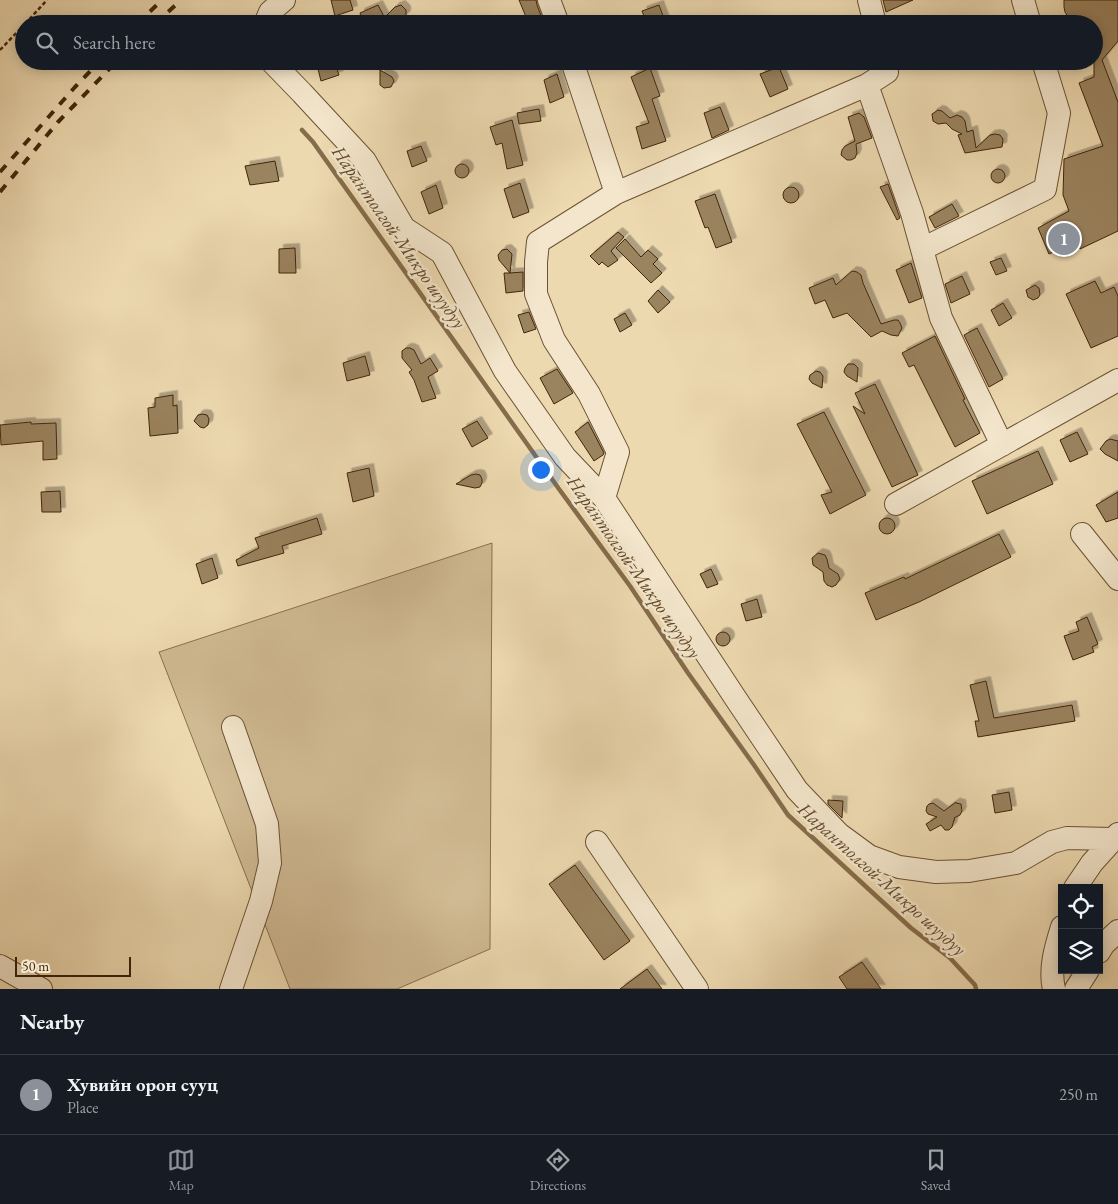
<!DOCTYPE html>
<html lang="en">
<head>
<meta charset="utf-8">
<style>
	body { margin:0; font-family:"EB Garamond",serif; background:#20242c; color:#f1f3f6 }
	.controls { position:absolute; right:15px; bottom:15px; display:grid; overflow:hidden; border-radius:0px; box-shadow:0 2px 12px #0003 }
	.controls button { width:45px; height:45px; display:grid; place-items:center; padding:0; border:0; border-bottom:1px solid #363941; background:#171b24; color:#f1f3f6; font:25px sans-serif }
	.scale { position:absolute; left:15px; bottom:12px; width:116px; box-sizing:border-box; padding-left:5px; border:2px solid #412508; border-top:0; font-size:14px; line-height:18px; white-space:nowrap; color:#412508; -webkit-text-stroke:4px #f3e6cc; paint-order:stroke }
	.you { position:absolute; left:540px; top:469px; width:18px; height:18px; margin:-12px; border:4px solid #fff; border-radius:50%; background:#1a73e8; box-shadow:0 0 0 8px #1a73e833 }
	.badge { display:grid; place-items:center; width:32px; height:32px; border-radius:50%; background:#8c9099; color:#fff; font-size:16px; font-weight:700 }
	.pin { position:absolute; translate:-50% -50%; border:2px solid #fff; box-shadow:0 1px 5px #0006 }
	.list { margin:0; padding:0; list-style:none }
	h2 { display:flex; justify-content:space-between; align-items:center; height:65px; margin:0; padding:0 20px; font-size:21px }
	h2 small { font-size:16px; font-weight:400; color:#9ea1a6 }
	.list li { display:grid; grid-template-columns:32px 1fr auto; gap:15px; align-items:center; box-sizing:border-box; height:80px; padding:0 20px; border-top:1px solid #363941 }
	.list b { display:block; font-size:19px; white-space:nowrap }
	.list p { margin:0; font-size:16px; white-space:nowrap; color:#9ea1a6 }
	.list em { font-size:16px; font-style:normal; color:#9ea1a6 }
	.icon { flex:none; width:28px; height:28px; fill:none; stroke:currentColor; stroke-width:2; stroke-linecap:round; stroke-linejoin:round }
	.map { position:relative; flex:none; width:1118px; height:989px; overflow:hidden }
	.search { position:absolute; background:#171b24; box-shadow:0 2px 12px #0003; left:15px; right:15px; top:15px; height:55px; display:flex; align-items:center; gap:12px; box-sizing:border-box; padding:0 18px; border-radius:28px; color:#9ea1a6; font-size:19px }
	.sheet { height:145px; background:#171b24 }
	nav { display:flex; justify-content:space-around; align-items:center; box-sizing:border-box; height:70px; border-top:1px solid #363941; background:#171b24; font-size:14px; color:#9ea1a6 }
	nav a { display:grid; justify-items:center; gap:2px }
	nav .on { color:#8c9099 }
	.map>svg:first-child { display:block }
	.green { fill:#d0ba93; stroke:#88704e }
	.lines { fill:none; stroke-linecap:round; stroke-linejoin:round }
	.stream { stroke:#856c4b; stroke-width:4.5 }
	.building { fill:#9a835f; stroke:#412508; filter:url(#shadow) }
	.minor-casing { stroke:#6c5232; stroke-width:24 }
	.path { stroke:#412508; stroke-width:2.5; stroke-dasharray:4 2.5; stroke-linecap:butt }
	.minor { stroke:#f3e6cc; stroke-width:22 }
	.rail { stroke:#412508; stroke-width:4; stroke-dasharray:9 9; stroke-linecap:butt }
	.labels { text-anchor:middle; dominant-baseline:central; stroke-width:5; stroke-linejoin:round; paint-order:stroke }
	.water-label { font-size:19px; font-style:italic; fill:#634929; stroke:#f3e6cc }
</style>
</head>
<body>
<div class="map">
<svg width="1118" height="989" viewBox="0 0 1118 989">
	<defs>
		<filter id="shadow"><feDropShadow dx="4.5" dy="-4.5" stdDeviation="0" flood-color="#0004"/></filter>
	</defs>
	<rect width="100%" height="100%" fill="#edd9b0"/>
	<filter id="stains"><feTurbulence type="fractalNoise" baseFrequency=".004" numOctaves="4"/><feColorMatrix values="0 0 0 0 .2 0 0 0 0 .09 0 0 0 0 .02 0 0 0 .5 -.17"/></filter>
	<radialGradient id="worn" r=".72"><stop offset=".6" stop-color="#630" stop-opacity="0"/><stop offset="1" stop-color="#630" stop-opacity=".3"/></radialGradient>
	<!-- green -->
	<path class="green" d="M492,543L490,949L397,989H290L159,652Z"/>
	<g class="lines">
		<!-- stream -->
		<path class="stream" d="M302,130L313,142L559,489L630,586L688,673L754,765L788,815L911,928L950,958L975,985L976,989"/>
	</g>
	<!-- building -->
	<path class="building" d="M331,0H350L353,10L335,16Z
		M519,0H536L537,5L544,24H529Z
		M883,0H913L886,12Z
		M1064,0H1118V41L1102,60L1118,102V231L1080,249L1078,242L1063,250V248L1049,254L1038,228L1069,211L1063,195L1064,159L1103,146L1079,83L1094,77V24L1077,23L1072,20L1068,17L1065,12L1064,7Z
		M378,5L388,24H363L360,13Z
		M401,5L406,10V15L403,18L399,19L386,16L395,7Z
		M659,5L666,24H647L642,11Z
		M316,61H334L339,75L321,81Z
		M779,67L788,89L770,97L760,74Z
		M650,68L660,96L652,99L666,141L642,149L636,127L649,123L631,77Z
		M380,70L392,77L394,81L391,87L384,88L380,85Z
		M557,74L564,97L550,103L544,80Z
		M720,107L729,130L712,138L704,113Z
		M539,109L541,121L519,124L517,113Z
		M938,110L942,111L950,118L957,115L962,117L965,121L967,132L973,130L976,148L990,135L995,134L1000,135L1003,139L1002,147L965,153L958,135L962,134L952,129L946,123L938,124L933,121L932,114Z
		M859,113L864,117L872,138L856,144L857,153L855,158L851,160H847L841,155L842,150L845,146L855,141L848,117Z
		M512,120L523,165L507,169L502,143L496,145L490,127Z
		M421,146L427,161L412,167L407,151Z
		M275,161L279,181L250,185L245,166Z
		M455 171a7 7 0 1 1 14 0a7 7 0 1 1-14 0Z
		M991 176a7 7 0 1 1 14 0a7 7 0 1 1-14 0Z
		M520,183L529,212L513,218L504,189Z
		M888,184L900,218L897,220L880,187Z
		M436,185L443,208L429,214L421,192Z
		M783 195a8 8 0 1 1 16 0a8 8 0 1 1-16 0Z
		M715,194L732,242L716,248L708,227L705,228L695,201Z
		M952,204L959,216L935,228L929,217Z
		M618,232L624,237L611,251L618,260L608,267L602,262L599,265L590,256Z
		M625,239L641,257L648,250L658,259L653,264L662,273L651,283L616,248Z
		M295,248L296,273H279V249Z
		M507,249L512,254L510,273L523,272V291L506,293L504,273H510L499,260L498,255L502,250Z
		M1001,258L1007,271L996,275L990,262Z
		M911,263L922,298L909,303L896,270Z
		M852,271L857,272L861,275L863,283L881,324L894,320H898L900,323L902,328L898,336L891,335L882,331L871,337L847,313L833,318L825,300L815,304L809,288L833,278L836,285Z
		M962,276L970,294L951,303L945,284Z
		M1095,281L1101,293L1114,287L1118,296V336L1091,348L1066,294Z
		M1035,285L1039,288L1040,295L1038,298L1033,300L1028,297L1026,290Z
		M658,290L670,302L658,313L648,301Z
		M1003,303L1012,318L999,326L991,310Z
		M529,312L536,329L524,333L518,315Z
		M625,313L632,325L620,332L614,319Z
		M977,328L1003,379L989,387L964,335Z
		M935,336L965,399L963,400L980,433L955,447L914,365L909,367L902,353Z
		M406,348H410L414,350L421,364L430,358L438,371L428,377L436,398L422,402L414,380L409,372L412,370L402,358V351Z
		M365,356L370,375L347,381L343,363Z
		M848,364H854L858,368L857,382L847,376L844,372L845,368Z
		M557,369L573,393L554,404L540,378Z
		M816,371L820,372L823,376L822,388L812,383L809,379L810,375Z
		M875,384L918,475L892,487L853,406L865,414L855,393Z
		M173,395V406L177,405L178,433L150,436L148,408L155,407V398Z
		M824,412L866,495L830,514L821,495L832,492L797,424Z
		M202,414L207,415L209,419L208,425L204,428L200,427L194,421L198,415Z
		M477,421L488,438L472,447L462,429Z
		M31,422V424L56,423L57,459L43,460V441L1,445L0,425Z
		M588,422L604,453L603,455L594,461L575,432Z
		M1077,432L1088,454L1070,462L1060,440Z
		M1110,439L1118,441V461L1105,454L1100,449L1106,441Z
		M1038,451L1053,484L987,514L972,481Z
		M369,468L374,496L353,502L347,473Z
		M476,474L480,475L482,479V483L480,487L475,488L456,484L471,475Z
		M60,491L61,512H42L41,492Z
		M1118,492V518L1106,522L1096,505Z
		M317,518L322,534L282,546L284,553L238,566L236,560L259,548L255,538Z
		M879 526a8 8 0 1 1 16 0a8 8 0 1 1-16 0Z
		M999,534L1011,557L919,602L876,620L865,593L904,577L905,579Z
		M818,553L825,555L827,559L829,568L838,574L840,579L836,585L832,587L827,585L824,581L823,572L813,565L812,558Z
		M212,558L218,578L202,584L196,564Z
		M711,569L718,584L707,588L700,574Z
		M757,599L762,617L746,621L741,604Z
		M1087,617L1098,644L1092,647L1094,652L1073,660L1064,636L1079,631L1076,622Z
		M716 639a7 7 0 1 1 14 0a7 7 0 1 1-14 0Z
		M986,681L994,718L1072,705L1075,721L978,737L975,721H979L970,685Z
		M1009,792L1012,810L995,813L992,795Z
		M828,800L843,801L842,818L828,804Z
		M956,802V803L961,804L962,811L960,815L954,818L955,820H954L952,827L949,830H945L941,825L930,831L926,824L937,817L928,814L926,811L927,806L929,804L933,803L944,811Z
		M575,865L630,941L604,960L549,884Z
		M862,962L881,989H847L839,977Z
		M647,969L662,989H620Z"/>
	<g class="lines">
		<!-- minor casing -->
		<g class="minor-casing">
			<path id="minor" d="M549,0L558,24
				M869,0L875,24
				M1023,0L1030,24
				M265,24L270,12L284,0
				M271,61L302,93L365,161L404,228L442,253L505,371L565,457L604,498
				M572,61L616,193
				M867,85L887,72L884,61
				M922,249L1045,189L1059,113L1043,61
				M1002,445L941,318L912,213L867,85L616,193L538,242L536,262V294L554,340L589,394L618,452L604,498L736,699L797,790L839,834L869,856L899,867L936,872L969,871L1016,863L1052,842L1067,838L1112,839L1118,838
				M896,504L1118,380
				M1082,534L1118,579
				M597,842L697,989
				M1075,888L1092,863L1118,834
				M1099,952L1104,944L1118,931
				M0,966L41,989
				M231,989L261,901L270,863L267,824L233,727
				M1054,989C1049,969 1056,946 1062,927
				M1076,989L1088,970"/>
		</g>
		<!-- path -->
		<path class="path" d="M25,24L47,0
			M0,50L24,25"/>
		<!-- minor -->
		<use href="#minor" class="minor"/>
		<!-- rail -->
		<path class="rail" d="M137,24L162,0
			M155,24L181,0
			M0,172L75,87L100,61
			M0,192L58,122L117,61"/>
	</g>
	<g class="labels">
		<!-- water labels -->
		<g class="water-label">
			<text transform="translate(399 237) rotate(55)">Нарантолгой-Микро шуудуу</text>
			<text transform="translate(634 567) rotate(55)">Нарантолгой-Микро шуудуу</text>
			<text transform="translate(882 879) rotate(42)">Нарантолгой-Микро шуудуу</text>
		</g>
	</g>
	<rect width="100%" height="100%" filter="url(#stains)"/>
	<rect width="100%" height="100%" fill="url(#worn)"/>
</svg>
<div class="controls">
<button><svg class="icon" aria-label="locate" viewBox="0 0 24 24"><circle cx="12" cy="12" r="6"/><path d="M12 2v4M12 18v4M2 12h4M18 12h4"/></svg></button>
<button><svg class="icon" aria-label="layers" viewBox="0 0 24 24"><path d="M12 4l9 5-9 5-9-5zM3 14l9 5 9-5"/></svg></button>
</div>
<div class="scale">50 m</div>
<div class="you"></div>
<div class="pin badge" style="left:1064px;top:239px">1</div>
<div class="search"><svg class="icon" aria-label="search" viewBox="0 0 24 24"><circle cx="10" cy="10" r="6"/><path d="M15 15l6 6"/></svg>Search here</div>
</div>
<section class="sheet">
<h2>Nearby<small></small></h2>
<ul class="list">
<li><span class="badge">1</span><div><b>Хувийн орон сууц</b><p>Place</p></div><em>250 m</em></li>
</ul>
</section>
<nav>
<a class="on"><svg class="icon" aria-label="map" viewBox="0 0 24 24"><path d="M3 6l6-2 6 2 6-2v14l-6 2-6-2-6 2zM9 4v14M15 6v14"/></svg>Map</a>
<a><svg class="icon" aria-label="directions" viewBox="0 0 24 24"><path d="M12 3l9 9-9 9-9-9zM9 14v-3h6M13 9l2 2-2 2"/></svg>Directions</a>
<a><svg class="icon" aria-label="saved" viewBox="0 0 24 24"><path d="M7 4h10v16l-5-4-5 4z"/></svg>Saved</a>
</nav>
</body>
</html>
